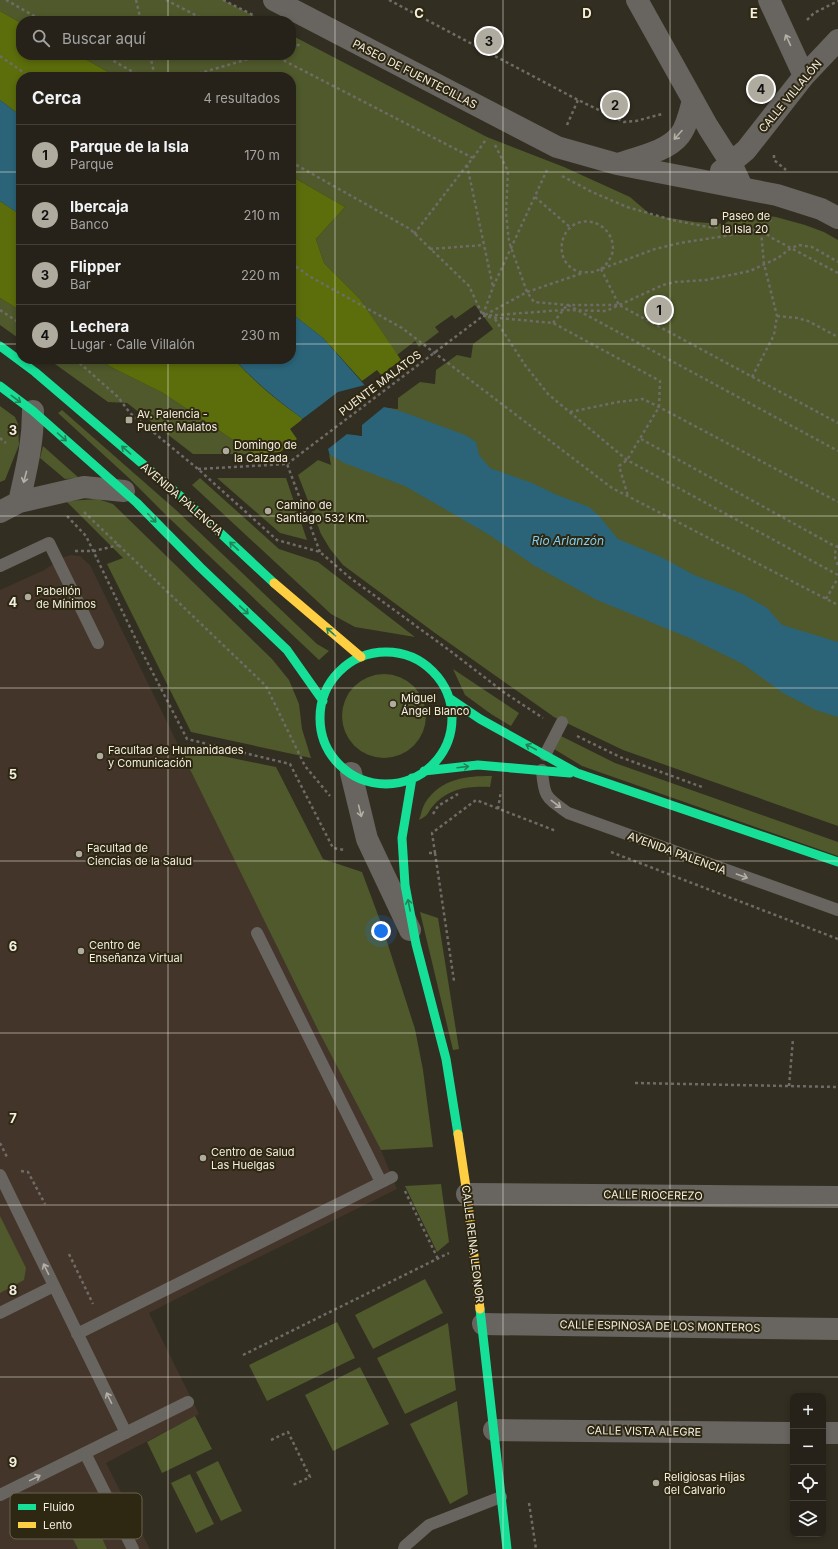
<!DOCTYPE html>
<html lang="es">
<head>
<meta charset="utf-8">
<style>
	body { margin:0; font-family:Inter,sans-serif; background:#322f26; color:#f1f3f6 }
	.controls { position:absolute; right:12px; bottom:12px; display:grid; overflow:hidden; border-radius:8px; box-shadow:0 2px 6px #0003 }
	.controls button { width:36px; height:36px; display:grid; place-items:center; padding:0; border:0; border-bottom:1px solid #423f38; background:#262219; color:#f1f3f6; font:20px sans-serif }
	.you { position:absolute; left:381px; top:931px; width:14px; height:14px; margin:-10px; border:3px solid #fff; border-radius:50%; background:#1a73e8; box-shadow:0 0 0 6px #1a73e833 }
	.badge { display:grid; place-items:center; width:26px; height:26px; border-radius:50%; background:#afab9e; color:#111; font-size:13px; font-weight:700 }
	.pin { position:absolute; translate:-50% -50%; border:2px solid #fff; box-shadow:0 1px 4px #0006 }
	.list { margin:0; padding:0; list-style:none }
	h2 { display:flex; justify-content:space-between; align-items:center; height:52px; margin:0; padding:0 16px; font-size:17px }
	h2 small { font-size:13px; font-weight:400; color:#a4a4a2 }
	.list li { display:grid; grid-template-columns:26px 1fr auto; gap:12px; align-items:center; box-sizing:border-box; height:60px; padding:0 16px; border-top:1px solid #423f38 }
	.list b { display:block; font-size:15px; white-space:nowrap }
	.list p { margin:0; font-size:13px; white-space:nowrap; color:#a4a4a2 }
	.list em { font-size:13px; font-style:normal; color:#a4a4a2 }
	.icon { flex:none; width:22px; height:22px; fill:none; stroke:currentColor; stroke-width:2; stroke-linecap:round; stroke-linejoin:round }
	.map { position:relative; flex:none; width:838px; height:1549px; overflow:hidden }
	.search { position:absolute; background:#262219; box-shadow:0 2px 6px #0003; left:16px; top:16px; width:280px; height:44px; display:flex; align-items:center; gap:10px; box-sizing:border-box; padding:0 14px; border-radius:16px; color:#a4a4a2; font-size:15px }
	.panel { position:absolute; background:#262219; box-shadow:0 2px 6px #0003; left:16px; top:72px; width:280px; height:292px; border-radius:16px }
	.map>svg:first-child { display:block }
	.education { fill:#433529 }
	.green { fill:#4f592b }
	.forest { fill:#5c6d0b }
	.water { fill:#2b6479; fill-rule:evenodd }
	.pier { fill:#322e21; fill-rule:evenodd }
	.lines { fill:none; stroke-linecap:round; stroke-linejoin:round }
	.path { stroke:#6f6b67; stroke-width:2.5; stroke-dasharray:3 3; stroke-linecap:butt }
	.lane { stroke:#68645f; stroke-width:12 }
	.street { stroke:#68645f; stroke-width:22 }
	.fast { stroke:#16e098; stroke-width:9 }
	.slow { stroke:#ffcf43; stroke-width:9 }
	.path-bridge { stroke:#6f6b67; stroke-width:2.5; stroke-dasharray:3 3; stroke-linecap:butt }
	.oneway { stroke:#b4b0a6 }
	.oneway2 { stroke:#228455 }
	.grid { fill:none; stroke:#f3efe1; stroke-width:1; stroke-opacity:0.55 }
	.poi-dot { fill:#afab9e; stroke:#2e2712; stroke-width:1.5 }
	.labels { text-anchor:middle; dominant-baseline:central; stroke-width:4; stroke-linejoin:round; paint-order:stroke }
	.street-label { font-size:11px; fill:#f3efe1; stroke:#2e2712 }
	.poi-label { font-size:11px; fill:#f3efe1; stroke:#2e2712; text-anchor:start }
	.water-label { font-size:12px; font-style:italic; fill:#7fd0f3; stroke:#2e2712 }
	.key { fill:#2e2712; stroke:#696350; stroke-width:1 }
	.key-label { font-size:11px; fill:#f3efe1 }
	.grid-label { font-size:13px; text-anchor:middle; font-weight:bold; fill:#f3efe1; stroke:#2e2712; stroke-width:4; stroke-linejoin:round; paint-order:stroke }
</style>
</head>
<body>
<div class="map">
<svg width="838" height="1549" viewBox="0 0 838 1549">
	<rect width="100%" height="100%" fill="#322e21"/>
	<!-- education -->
	<path class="education" d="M71,555L80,556L90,565L319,1032L381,1150L397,1189L231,1271L149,1313L199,1414L106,1463L150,1549H0V590L44,570L64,557Z"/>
	<!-- green -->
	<path class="green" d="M0,0H223L264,21H21V23L0,11Z
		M291,35L487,137L564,167L630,197L651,215L695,222L724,224L739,214H755L776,217L805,225L824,232L838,240V826L623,750L554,717L435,633L343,565L330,549L321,534L298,475L318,460L331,465L328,449L362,436L384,407L398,409V398L420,382L435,384L436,370L457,355L471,358L473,344L493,329L475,305L455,319L452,315L435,327L439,332L419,347L415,341L397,355L360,299L324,263L316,239L345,207L291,176V77H117L78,55H291Z
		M0,298L21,311V340L0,325Z
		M48,359H98L111,367L163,393L254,454H193L127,403L108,402Z
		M0,406L15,417L18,424L19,445L5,480L0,482Z
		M62,410L176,510L317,644L329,651L319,660L169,518L130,479L58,413Z
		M43,446L79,478L65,479L40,458Z
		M200,478L279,549L318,562L415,637L355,627L331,614L192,485Z
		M217,478H286L307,540L280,533Z
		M98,499L113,504L272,659L289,680L299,704L302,729L311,758L191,732L107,564L123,558L66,501Z
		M453,669L519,713L511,726L491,714L465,695Z
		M342 716a42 42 0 1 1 84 0a42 42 0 1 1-84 0Z
		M561,736L615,763L838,842V856L582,766L554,749Z
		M179,747L276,767L323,859L362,872L381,923L415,1029L423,1070L433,1147L381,1150L319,1032Z
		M492,776L490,787C469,786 449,788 434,805C427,812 430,815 419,820C421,815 422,808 425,803C441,778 466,776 492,776Z
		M420,912L438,918L459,1049L453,1050Z
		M441,1184L449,1242L437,1252L405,1186Z
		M0,1216L26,1268L24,1280L0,1293Z
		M425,1279L443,1313L373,1349L355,1315Z
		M337,1322L355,1358L267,1401L249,1365Z
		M448,1323L456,1390L405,1414L377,1358Z
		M360,1367L389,1424L333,1451L305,1395Z
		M457,1401L468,1494L450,1504L410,1424Z
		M195,1416L212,1449L162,1473L147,1442Z
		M218,1461L242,1511L221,1521L196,1472Z
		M190,1474L214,1524L196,1533L171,1483Z
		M97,1527L107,1549H78L73,1539Z"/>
	<!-- forest -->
	<path class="forest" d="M0,11L21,23V55H78L117,77H21V116L0,100Z
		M291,176L345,207L316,239L324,263L360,299L401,360L381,375L377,370L362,381L323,338L291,313Z
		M0,201L21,215V311L0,298Z
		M98,359H234C254,382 278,401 303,419L290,429L297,439L280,452L254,454L163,393L111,367Z"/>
	<!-- water -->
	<path class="water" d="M0,100L21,116V215L0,201Z
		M291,313L323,338L384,407L403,412L465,435L476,442L479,455L490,468L532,483L557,495L589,507L599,516L618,539L661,557L694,575L743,594L767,608L782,625L838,642V717L816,710L783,693L743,664L692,639L597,600L535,566L488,534L405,486L344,463L329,454L305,417L303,419C278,401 255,382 234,359H291ZM338,392L362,425V436L346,434L323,404Z"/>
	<!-- pier -->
	<path class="pier" d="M364,380L385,405L398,409L384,407L362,425V436L349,433L347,434L328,449L330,456L305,420H301L338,392L365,385L362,381ZM338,395L361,424L360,434L347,432L326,405Z"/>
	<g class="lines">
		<!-- path -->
		<path class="path" d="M6,0L43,21
			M136,0L141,21
			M166,0L207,21
			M223,0L255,16
			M389,0L578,100L624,122L636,121L662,114
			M807,20L814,13L838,1
			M291,47L302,44
			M103,55L142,77
			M150,55L155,77
			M273,55L473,158L467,165L493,287
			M0,56L30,77
			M187,77L262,55
			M567,125L578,100
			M495,145L508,171L506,213L509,242L527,292L534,302L567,305H619L838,423
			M774,155V160L786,170
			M473,158L487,138
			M291,162L410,229L469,286L483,316
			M562,176L592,192L627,207L672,220L708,227L761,230L772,238L838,273
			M535,197L571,228
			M762,230L767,227L771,219
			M414,234L467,165
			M430,249L484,245
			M291,263L309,276L402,328L612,488L838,605
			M601,269C606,265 610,260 612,254C617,236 600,218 581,222C558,227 554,262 577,271C582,273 588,272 593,272L655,249L680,243L757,231
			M601,269L619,305
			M568,305L838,451
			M0,310L21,324
			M483,315L493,287L547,170
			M485,315L527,292L583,273
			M483,316L563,310L606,311L663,285L675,282L706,280L750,271L778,258L791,248L799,245L812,247L838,262
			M777,316L797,318L808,321L838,337
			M488,317L553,323L660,381L659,407L627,460L619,466L628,496
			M495,319L525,365L548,394L627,460L838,575
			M553,323L567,305
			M75,359L118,397L130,413L198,469L277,540L320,552L349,577L449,650L505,693L543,718
			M752,377L774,335L777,316L764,264L761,231
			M570,412L618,402L643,399L659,407L838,502
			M0,438L6,443
			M641,439L829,543L837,547
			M198,469L287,464L320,552
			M84,512L266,686L305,766L330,796
			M67,516L86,536L141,650L187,739L290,764L333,848L344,850
			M838,545C834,552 834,558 838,565
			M75,551H94L119,545
			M826,599L838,578
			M577,736L620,757L702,787
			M498,809L501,791
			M433,814L438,806L458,794
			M611,852L838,939
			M429,853H435L432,833L476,800L556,831
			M435,853L454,981
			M635,1083L838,1087
			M789,1086L793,1039
			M0,1143L7,1157
			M21,1171L28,1172L45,1204
			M405,1191L438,1259
			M69,1254L93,1304
			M243,1355L449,1253
			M271,1440L288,1432L310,1477L293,1485
			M529,1503L536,1549"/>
		<!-- lane -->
		<path class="lane" d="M0,566L49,543L98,643
			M545,755L562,722
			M542,770C544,798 546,797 568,813L838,910
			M257,933L381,1182
			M0,1175L126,1433
			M0,1313L54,1286
			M77,1334L392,1177
			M85,1453L133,1549
			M0,1495L188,1402
			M404,1549L405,1546L429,1525L501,1497"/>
		<!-- street -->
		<path class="street" d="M274,0L557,147L617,164L777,195L821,209L838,218
			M637,0L708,127L731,163L742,187
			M769,0L804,76
			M618,164C637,157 667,152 680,135C687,126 690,111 693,100
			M721,171L746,150L804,76L838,40
			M19,502C26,470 33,445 33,411
			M0,512L19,502L84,487L124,491
			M351,773L367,839L410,930
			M467,1194L838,1197
			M483,1324L838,1329
			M494,1430L793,1433
			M823,1433H838"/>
		<!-- fast -->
		<path class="fast" d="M0,346L35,372L186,501L274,583
			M0,386L33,411L137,503L200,567L287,650L323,701
			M320 718a66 66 0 1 1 132 0a66 66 0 1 1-132 0Z
			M449,698L480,719L577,773L838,862
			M424,771L478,765L570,773
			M412,778L402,838L405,885L416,944L446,1059L458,1134
			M480,1309L507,1549"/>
		<!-- slow -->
		<path class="slow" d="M274,583L361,657
			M458,1134L467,1194L480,1309"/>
		<!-- path-bridge -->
		<path class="path-bridge" d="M287,464L483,316"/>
	</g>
	<!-- one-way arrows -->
	<defs><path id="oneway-shaft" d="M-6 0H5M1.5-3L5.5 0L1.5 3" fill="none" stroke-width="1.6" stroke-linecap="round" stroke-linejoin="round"/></defs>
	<g class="oneway">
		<use href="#oneway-shaft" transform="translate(788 40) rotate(-115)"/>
		<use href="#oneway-shaft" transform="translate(678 135) rotate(132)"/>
		<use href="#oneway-shaft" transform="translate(25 477) rotate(105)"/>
		<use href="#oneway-shaft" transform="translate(556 804) rotate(37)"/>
		<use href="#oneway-shaft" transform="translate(360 811) rotate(76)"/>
		<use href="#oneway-shaft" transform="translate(742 876) rotate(20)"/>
		<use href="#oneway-shaft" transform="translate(46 1269) rotate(-116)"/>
		<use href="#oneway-shaft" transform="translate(109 1398) rotate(-116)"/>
		<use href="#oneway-shaft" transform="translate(35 1478) rotate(-26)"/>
	</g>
	<g class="oneway2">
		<use href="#oneway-shaft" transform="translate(16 399) rotate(37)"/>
		<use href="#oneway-shaft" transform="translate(62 437) rotate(42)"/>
		<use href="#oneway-shaft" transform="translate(126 450) rotate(-139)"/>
		<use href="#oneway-shaft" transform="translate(152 518) rotate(46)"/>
		<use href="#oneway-shaft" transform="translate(234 546) rotate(-137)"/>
		<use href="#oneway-shaft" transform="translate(244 610) rotate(43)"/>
		<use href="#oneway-shaft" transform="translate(331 632) rotate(-139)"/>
		<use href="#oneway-shaft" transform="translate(531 747) rotate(-152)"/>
		<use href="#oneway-shaft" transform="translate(463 767) rotate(-7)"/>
		<use href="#oneway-shaft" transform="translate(409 905) rotate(-101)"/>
	</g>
	<!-- grid -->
	<path class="grid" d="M168,0V21M335,0V1549M503,0V1549M670,0V1549M168,55V77M0,172H21M291,172H838M0,344H21M291,344H838M168,359V1549M0,516H838M0,688H838M0,861H838M0,1033H838M0,1205H838M0,1377H838"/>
	<!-- markers -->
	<g class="poi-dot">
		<rect x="710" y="218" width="8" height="8" rx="2"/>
		<rect x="125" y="416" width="8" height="8" rx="2"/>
		<circle cx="226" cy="451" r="4"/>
		<circle cx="268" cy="511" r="4"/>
		<circle cx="28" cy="597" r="4"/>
		<circle cx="393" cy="704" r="4"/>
		<circle cx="100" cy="756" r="4"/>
		<circle cx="79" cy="854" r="4"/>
		<circle cx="81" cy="951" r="4"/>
		<circle cx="203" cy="1158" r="4"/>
		<circle cx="656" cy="1483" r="4"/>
	</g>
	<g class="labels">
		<!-- street labels -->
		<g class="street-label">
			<text transform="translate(415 74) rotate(27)">PASEO DE FUENTECILLAS</text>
			<text transform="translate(790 96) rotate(-50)">CALLE VILLALÓN</text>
			<text transform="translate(380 383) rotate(-37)">PUENTE MALATOS</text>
			<text transform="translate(182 499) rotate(41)">AVENIDA PALENCIA</text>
			<text transform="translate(677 853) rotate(20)">AVENIDA PALENCIA</text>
			<text transform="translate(653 1195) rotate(1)">CALLE RIOCEREZO</text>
			<text transform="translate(473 1244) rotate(83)">CALLE REINA LEONOR</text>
			<text transform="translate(660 1326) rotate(1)">CALLE ESPINOSA DE LOS MONTEROS</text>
			<text transform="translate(644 1431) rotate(1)">CALLE VISTA ALEGRE</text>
		</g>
		<!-- poi labels -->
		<g class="poi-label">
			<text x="722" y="216">Paseo de<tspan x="722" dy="13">la Isla 20</tspan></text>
			<text x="137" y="414">Av. Palencia -<tspan x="137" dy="13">Puente Malatos</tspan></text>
			<text x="234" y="445">Domingo de<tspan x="234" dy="13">la Calzada</tspan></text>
			<text x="276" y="505">Camino de<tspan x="276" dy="13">Santiago 532 Km.</tspan></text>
			<text x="36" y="591">Pabellón<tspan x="36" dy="13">de Mínimos</tspan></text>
			<text x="401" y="698">Miguel<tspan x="401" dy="13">Ángel Blanco</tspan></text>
			<text x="108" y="750">Facultad de Humanidades<tspan x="108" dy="13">y Comunicación</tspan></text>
			<text x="87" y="848">Facultad de<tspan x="87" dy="13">Ciencias de la Salud</tspan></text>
			<text x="89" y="945">Centro de<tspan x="89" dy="13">Enseñanza Virtual</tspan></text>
			<text x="211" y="1152">Centro de Salud<tspan x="211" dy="13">Las Huelgas</tspan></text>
			<text x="664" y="1477">Religiosas Hijas<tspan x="664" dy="13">del Calvario</tspan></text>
		</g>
		<!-- water labels -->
		<g class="water-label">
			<text x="568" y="540">Río Arlanzón</text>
		</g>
	</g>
	<!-- legend -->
	<rect x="10" y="1493" width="132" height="46" rx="6" class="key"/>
	<rect x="18" y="1504" width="18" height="6" fill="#16e098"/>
	<rect x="18" y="1522" width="18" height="6" fill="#ffcf43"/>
	<g class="key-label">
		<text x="43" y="1511">Fluido</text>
		<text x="43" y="1529">Lento</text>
	</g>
	<g class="grid-label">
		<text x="419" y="18">C</text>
		<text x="587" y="18">D</text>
		<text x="754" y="18">E</text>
		<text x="13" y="435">3</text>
		<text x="13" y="607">4</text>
		<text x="13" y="779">5</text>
		<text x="13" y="951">6</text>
		<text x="13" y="1123">7</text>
		<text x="13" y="1295">8</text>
		<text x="13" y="1467">9</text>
	</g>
</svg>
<div class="controls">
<button>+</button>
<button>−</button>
<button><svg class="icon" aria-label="locate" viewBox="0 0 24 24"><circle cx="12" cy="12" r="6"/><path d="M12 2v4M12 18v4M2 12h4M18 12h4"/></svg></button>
<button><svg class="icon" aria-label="layers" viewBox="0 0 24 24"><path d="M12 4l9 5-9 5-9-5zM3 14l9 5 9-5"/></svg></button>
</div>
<div class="you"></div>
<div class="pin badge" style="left:659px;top:310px">1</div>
<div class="pin badge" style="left:615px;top:105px">2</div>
<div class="pin badge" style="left:489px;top:41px">3</div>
<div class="pin badge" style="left:761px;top:89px">4</div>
<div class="search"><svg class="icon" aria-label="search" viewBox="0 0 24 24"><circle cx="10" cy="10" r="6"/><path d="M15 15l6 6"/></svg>Buscar aquí</div>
<section class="panel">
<h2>Cerca<small>4 resultados</small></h2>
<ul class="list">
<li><span class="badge">1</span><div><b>Parque de la Isla</b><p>Parque</p></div><em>170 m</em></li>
<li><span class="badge">2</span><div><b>Ibercaja</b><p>Banco</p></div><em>210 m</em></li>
<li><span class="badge">3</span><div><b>Flipper</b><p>Bar</p></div><em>220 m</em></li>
<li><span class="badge">4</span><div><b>Lechera</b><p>Lugar · Calle Villalón</p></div><em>230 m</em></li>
</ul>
</section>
</div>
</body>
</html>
